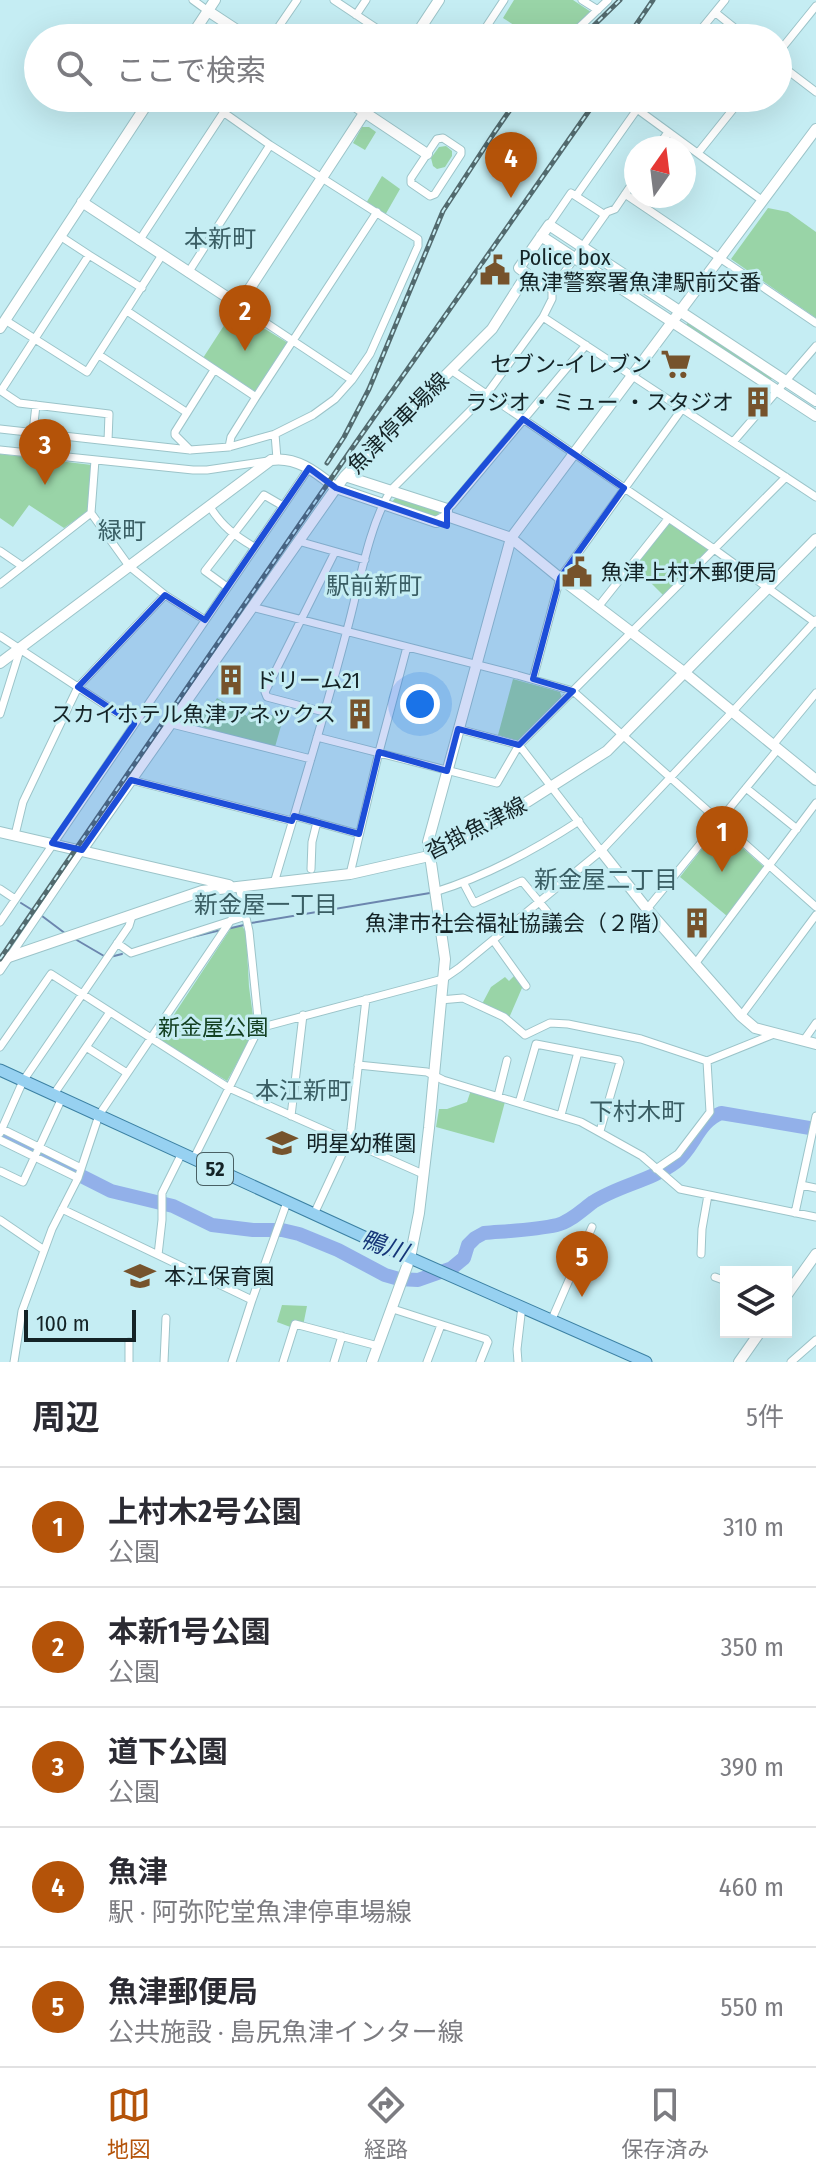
<!DOCTYPE html>
<html lang="ja">
<head>
<meta charset="utf-8">
<style>
	body { margin:0; font-family:"Fira Sans Condensed","Noto Sans JP",sans-serif; background:#f2f2f3; color:#2b2b33 }
	.controls { position:absolute; right:24px; bottom:24px; display:grid; overflow:hidden; border-radius:0px; box-shadow:0 8px 32px #0002 }
	.controls button { width:72px; height:72px; display:grid; place-items:center; padding:0; border:0; border-bottom:2px solid #e1e1e2; background:#fff; color:#2b2b33; font:40px sans-serif }
	.compass { position:absolute; left:624px; top:136px; width:72px; height:72px; border-radius:50%; background:#fff; box-shadow:0 8px 32px #0002; rotate:14deg }
	.scale { position:absolute; left:24px; bottom:20px; width:112px; box-sizing:border-box; padding-left:8px; border:4px solid #142326; border-top:0; font-size:22px; line-height:28px; white-space:nowrap; color:#142326; -webkit-text-stroke:6px #c5edf3; paint-order:stroke }
	.you { position:absolute; left:420px; top:704px; width:28px; height:28px; margin:-20px; border:6px solid #fff; border-radius:50%; background:#1a73e8; box-shadow:0 0 0 12px #1a73e833 }
	.badge { display:grid; place-items:center; width:52px; height:52px; border-radius:50%; background:#b45309; color:#fff; font-size:26px; font-weight:700 }
	.pin { position:absolute; translate:-50% -66px; filter:drop-shadow(0 2px 4px #0008) }
	.pin::after { content:''; position:absolute; top:42px; width:28px; height:24px; background:inherit; clip-path:polygon(0 0,100% 0,50% 100%) }
	.list { margin:0; padding:0; list-style:none }
	h2 { display:flex; justify-content:space-between; align-items:center; height:104px; margin:0; padding:0 32px; font-size:34px }
	h2 small { font-size:26px; font-weight:400; color:#7c7c81 }
	.list li { display:grid; grid-template-columns:52px 1fr auto; gap:24px; align-items:center; box-sizing:border-box; height:120px; padding:0 32px; border-top:2px solid #e1e1e2 }
	.list b { display:block; font-size:30px; white-space:nowrap }
	.list p { margin:0; font-size:26px; white-space:nowrap; color:#7c7c81 }
	.list em { font-size:26px; font-style:normal; color:#7c7c81 }
	.icon { flex:none; width:44px; height:44px; fill:none; stroke:currentColor; stroke-width:2; stroke-linecap:round; stroke-linejoin:round }
	.map { position:relative; flex:none; width:816px; height:1362px; overflow:hidden }
	.search { position:absolute; background:#fff; box-shadow:0 8px 32px #0002; left:24px; right:24px; top:24px; height:88px; display:flex; align-items:center; gap:20px; box-sizing:border-box; padding:0 28px; border-radius:44px; color:#7c7c81; font-size:30px }
	.sheet { height:704px; background:#fff }
	nav { display:flex; justify-content:space-around; align-items:center; box-sizing:border-box; height:112px; border-top:2px solid #e1e1e2; background:#fff; font-size:22px; color:#7c7c81 }
	nav a { display:grid; justify-items:center; gap:4px }
	nav .on { color:#b45309 }
	.map>svg:first-child { display:block }
	.green { fill:#99d4a7 }
	.lines { fill:none; stroke-linecap:round; stroke-linejoin:round }
	.stream { stroke:#6c86ae; stroke-width:2 }
	.river { stroke:#92b0e9; stroke-width:14 }
	.street-casing { stroke:#9cc4c9; stroke-width:9 }
	.secondary-casing { stroke:#9cc4c9; stroke-width:12 }
	.primary-casing { stroke:#3c81a3; stroke-width:13 }
	.street { stroke:#fff; stroke-width:7 }
	.secondary { stroke:#fff; stroke-width:10 }
	.primary { stroke:#97d1f1; stroke-width:11 }
	.rail-casing { stroke:#526a6e; stroke-width:5 }
	.rail { stroke:#c5edf3; stroke-width:2; stroke-dasharray:6; stroke-linecap:butt }
	.marked { fill:#1d4ed8; fill-opacity:0.2; stroke:#1d4ed8; stroke-width:6; stroke-linejoin:round }
	.labels { text-anchor:middle; dominant-baseline:central; stroke-width:6; stroke-linejoin:round; paint-order:stroke }
	.shield { fill:#c5edf3; stroke:#496064; stroke-width:2 }
	.shield-label { font-size:20px; font-weight:bold; fill:#142326 }
	.poi-label { font-size:22px; fill:#142326; stroke:#c5edf3; text-anchor:start }
	.street-label { font-size:22px; fill:#142326; stroke:#c5edf3 }
	.park-label { font-size:22px; fill:#134022; stroke:#c5edf3 }
	.neighbourhood-label { font-size:24px; fill:#3a5e64; stroke:#c5edf3 }
	.water-label { font-size:24px; font-style:italic; fill:#163678; stroke:#c5edf3 }
</style>
</head>
<body>
<div class="map">
<svg width="816" height="1362" viewBox="0 0 816 1362">
	<rect width="100%" height="100%" fill="#c5edf3"/>
	<!-- green -->
	<path class="green" d="M514,0H573L591,12L563,38H534L503,18Z
		M362,127H369L376,132L365,150L353,143Z
		M446,146L452,151V156L445,167L437,169L433,166L431,158L439,147Z
		M382,176L400,189L384,217L365,205Z
		M768,208L788,212L816,232V318L731,259Z
		M234,310L288,343L256,392L203,358Z
		M688,322L772,378L770,382L686,325Z
		M0,454L92,465L88,511L64,528L29,505L13,527L0,518Z
		M396,497L440,511L437,517L392,502Z
		M668,519L714,549L666,598L632,564Z
		M513,679L560,692L562,698L519,741L498,735Z
		M217,698L247,716L251,708L283,719L275,747L179,721L189,706L201,713L207,706H212Z
		M719,827L764,867L727,916L680,877Z
		M242,926L246,932L249,987L255,1030L227,1081L158,1039L231,928Z
		M517,973L525,981L509,1018L482,1004L491,987L505,977L509,981Z
		M472,1087L506,1098L494,1143L436,1127L439,1109H447L467,1102Z
		M282,1305L307,1306L303,1326L293,1328L277,1322Z"/>
	<g class="lines">
		<!-- stream -->
		<path class="stream" d="M21,903L37,913
			M42,916L66,934
			M251,923L430,893
			M227,929L244,925
			M188,938L221,930
			M75,939L104,956
			M110,957L122,954"/>
		<!-- river -->
		<path class="river" d="M0,1135L111,1191L173,1206L212,1225L253,1230H282L299,1234L338,1250L385,1275L399,1279L418,1280L452,1268L464,1258L468,1245L475,1238L484,1233C508,1231 534,1230 557,1225C570,1222 582,1210 593,1202C619,1185 651,1181 676,1162C694,1148 698,1122 721,1113L816,1129"/>
		<!-- street casing -->
		<g class="street-casing">
			<path id="street" d="M193,0L208,11
				M334,0L391,38
				M582,0L598,10
				M716,13L747,38
				M356,15L366,0
				M271,38L297,0
				M479,38L504,0
				M568,38L608,0
				M694,38L725,0
				M778,53L816,6
				M778,63L816,92
				M484,98L498,107H502L510,98
				M637,109L763,201
				M443,138L461,150V154L435,194L430,196L411,183V178L437,139Z
				M657,148L668,132
				M698,153L742,98
				M625,194L816,323
				M576,196L645,98
				M549,225L571,193L605,215
				M60,236L89,255
				M139,241L233,98
				M188,273L270,145
				M527,274L552,290
				M239,305L352,380
				M127,311L256,397
				M543,317L816,497
				M5,320L87,372L162,255
				M99,355L186,412
				M451,370L714,549L816,623
				M0,390L1,391L89,255L142,288
				M1,391L19,403L109,414L108,441
				M0,429L190,450L229,447L275,434L313,415L335,399L352,380L370,354L418,246V239L270,145L223,112
				M33,432L36,405
				M275,434L277,459
				M733,442L816,346
				M229,447L231,437L256,397L377,212
				M0,450L193,470H207L268,461
				M190,450L175,435V432L214,370
				M95,460L91,513L129,566L165,595L205,620
				M210,507C223,527 234,535 254,547
				M447,509L452,505L586,345
				M298,541L365,560
				M0,551L22,566
				M0,584L91,513
				M227,587L205,571L264,495L283,506
				M252,607L517,675L573,691L816,907
				M598,607L668,519
				M0,636L134,724
				M533,679L560,578L682,409
				M324,712L267,697L265,692L335,552
				M0,714L20,650
				M172,724L311,759
				M458,729L519,745L601,851
				M317,737L497,783L519,745L786,477
				M773,745L816,693
				M131,780L292,821
				M746,788L797,829
				M294,816L359,834
				M15,835L23,802L78,687L165,595
				M311,869L312,842L317,822
				M350,874L379,752L407,647
				M274,883C299,799 325,715 347,630C359,587 368,527 391,490L486,395L543,317L552,299V290L607,212L615,209L636,178
				M464,884L474,903L522,881L555,921
				M0,889L15,899
				M435,892C487,876 533,851 579,821
				M647,909L778,749
				M0,922L309,468
				M493,940L526,986
				M117,943L131,953L246,916
				M695,964L816,803
				M0,971L82,850
				M440,1000L463,998L504,1017L525,1035L550,1023L568,1024L641,1039L707,1061
				M741,1016L816,915
				M259,1028L443,979L459,968L601,851L734,710L816,620
				M804,1040L816,1023
				M0,1047L51,974L229,1088L423,1174
				M86,1047L127,1073
				M358,1065L427,1072L443,1080L581,1122L642,1156L680,1189L816,1217
				M54,1094L110,1012
				M498,1096L507,1060
				M519,1103L536,1044L619,1060L620,1062L600,1131
				M561,1115L578,1052
				M291,1116L303,1015
				M0,1128L81,1168
				M0,1133L23,1081L129,926L132,916
				M0,1140L78,1178
				M194,1158L259,1028L249,931L239,887
				M656,1169L678,1154L710,1112L707,1061L774,1034
				M0,1171L23,1182L62,1098
				M801,1185L816,1188
				M62,1209L252,1300
				M795,1213L816,1116
				M314,1214L348,1141L351,1129L366,999
				M0,1220L44,1250
				M701,1254L702,1229L708,1195
				M158,1255L162,1220V1193L182,1153
				M715,1277L726,1281
				M393,1309L486,1339L488,1342L480,1362
				M552,1319L592,1227
				M129,1342V1362
				M14,1362L22,1311L52,1229L78,1178L99,1115L231,920
				M164,1362L166,1318
				M232,1362L252,1300L287,1202
				M283,1362L295,1324L378,1346
				M334,1362L342,1336
				M427,1362L441,1325
				M518,1362L517,1349L522,1306
				M791,1362L816,1340"/>
		</g>
		<!-- secondary casing -->
		<g class="secondary-casing">
			<path id="secondary" d="M208,11L249,38
				M190,38L215,0
				M414,38L439,0
				M343,98L427,154
				M82,202L239,305L374,98
				M541,236L816,416
				M0,328L151,98
				M345,476L447,509V516
				M0,663L271,460C297,456 317,473 336,488L345,476L492,329L527,274L519,268L549,225L816,401
				M0,832L229,885
				M82,850L336,488L436,522L447,516L511,538L560,578L685,673L816,780
				M601,851L647,909L741,1016L755,1028L816,1044
				M0,960L202,891L350,874L429,856L491,825L607,751L816,539
				M786,1296L816,1254
				M372,1362L410,1258L419,1213L429,1128L445,959L428,842L511,538L816,129
				M739,1362L760,1332"/>
		</g>
		<!-- primary casing -->
		<g class="primary-casing">
			<path id="primary" d="M0,1070L399,1253L646,1362"/>
		</g>
		<!-- street -->
		<use href="#street" class="street"/>
		<!-- secondary -->
		<use href="#secondary" class="secondary"/>
		<!-- primary -->
		<use href="#primary" class="primary"/>
		<!-- rail casing -->
		<g class="rail-casing">
			<path id="rail" d="M581,38L620,0
				M627,38L653,0
				M327,463L344,437L369,389L443,211L494,133L512,107L521,98
				M0,959L355,444L598,98"/>
		</g>
		<!-- rail -->
		<use href="#rail" class="rail"/>
	</g>
	<!-- marked area -->
	<path class="marked" d="M523,419L624,488L560,578L533,679L573,691L519,745L458,729L447,771L379,752L359,834L294,816L292,821L131,780L82,850L52,843L134,724L78,687L165,595L205,620L309,468L336,488L447,526V509Z"/>
	<!-- icons -->
	<defs>
		<g id="civic-bare" transform="scale(2.4)"><path d="M-.6-6.5H3V-4.5H.6V-3L4-1V1h2V6H-6V1h2V-1L-.6-3ZM-1.2 2.5V6h2.4V2.5Z" fill="#76532c" stroke="#c5edf3" stroke-width="2.5" paint-order="stroke"/></g>
		<g id="supermarket-bare" transform="scale(2.4)"><path d="M-6-5.5h2.5l.6 2H6L4.5 2H-2.5L-4.4-4H-6ZM-1.5 3.2a1.3 1.3 0 1 0 .1 0ZM3 3.2a1.3 1.3 0 1 0 .1 0Z" fill="#76532c" stroke="#c5edf3" stroke-width="2.5" paint-order="stroke"/></g>
		<g id="building-bare" transform="scale(2.4)"><path d="M-4-6H4V6H1V3H-1V6H-4ZM-2.5-4.3h1.7v1.8h-1.7ZM.8-4.3h1.7v1.8H.8ZM-2.5-1h1.7V.8h-1.7ZM.8-1h1.7V.8H.8Z" fill="#76532c" stroke="#c5edf3" stroke-width="2.5" paint-order="stroke"/></g>
		<g id="school-bare" transform="scale(2.4)"><path d="M0-5L7-2L0 1L-7-2ZM-4 1L0 2.5L4 1V4Q0 6-4 4Z" fill="#76532c" stroke="#c5edf3" stroke-width="2.5" paint-order="stroke"/></g>
	</defs>
	<g fill-rule="evenodd">
		<use href="#civic-bare" x="495" y="270"/>
		<use href="#supermarket-bare" x="676" y="364"/>
		<use href="#building-bare" x="758" y="402"/>
		<use href="#civic-bare" x="577" y="572"/>
		<use href="#building-bare" x="231" y="680"/>
		<use href="#building-bare" x="360" y="714"/>
		<use href="#building-bare" x="697" y="923"/>
		<use href="#school-bare" x="282" y="1143"/>
		<use href="#school-bare" x="140" y="1276"/>
	</g>
	<g class="labels">
		<!-- shield labels -->
		<rect class="shield" x="197" y="1153" width="36" height="32" rx="6"/>
		<g class="shield-label">
			<text x="215" y="1169">52</text>
		</g>
		<!-- poi labels -->
		<g class="poi-label">
			<text x="519" y="257">Police box<tspan x="519" dy="25">魚津警察署魚津駅前交番</tspan></text>
			<text x="652" y="364" text-anchor="end">セブン-イレブン</text>
			<text x="734" y="402" text-anchor="end">ラジオ・ミュー ・スタジオ</text>
			<text x="601" y="572">魚津上村木郵便局</text>
			<text x="255" y="680">ドリーム21</text>
			<text x="336" y="714" text-anchor="end">スカイホテル魚津アネックス</text>
			<text x="673" y="923" text-anchor="end">魚津市社会福祉協議会（２階）</text>
			<text x="306" y="1143">明星幼稚園</text>
			<text x="164" y="1276">本江保育園</text>
		</g>
		<!-- street labels -->
		<g class="street-label">
			<text transform="translate(398 423) rotate(-45)">魚津停車場線</text>
			<text transform="translate(476 828) rotate(-27)">沓掛魚津線</text>
		</g>
		<!-- park labels -->
		<g class="park-label">
			<text x="213" y="1027">新金屋公園</text>
		</g>
		<!-- neighbourhood labels -->
		<g class="neighbourhood-label">
			<text x="220" y="239">本新町</text>
			<text x="122" y="531">緑町</text>
			<text x="374" y="586">駅前新町</text>
			<text x="606" y="880">新金屋二丁目</text>
			<text x="266" y="905">新金屋一丁目</text>
			<text x="303" y="1091">本江新町</text>
			<text x="637" y="1112">下村木町</text>
		</g>
		<!-- water labels -->
		<g class="water-label">
			<text transform="translate(384 1246) rotate(19)">鴨川</text>
		</g>
	</g>
</svg>
<div class="controls">
<button><svg class="icon" aria-label="layers" viewBox="0 0 24 24"><path d="M12 4l9 5-9 5-9-5zM3 14l9 5 9-5"/></svg></button>
</div>
<svg class="compass" viewBox="-18 -18 36 36"><path d="M0-13l5 13h-10z" fill="#e53935"/><path d="M0 13l5-13h-10z" fill="#7c7c81"/></svg>
<div class="scale">100 m</div>
<div class="you"></div>
<div class="pin badge" style="left:722px;top:872px">1</div>
<div class="pin badge" style="left:245px;top:351px">2</div>
<div class="pin badge" style="left:45px;top:485px">3</div>
<div class="pin badge" style="left:511px;top:198px">4</div>
<div class="pin badge" style="left:582px;top:1297px">5</div>
<div class="search"><svg class="icon" aria-label="search" viewBox="0 0 24 24"><circle cx="10" cy="10" r="6"/><path d="M15 15l6 6"/></svg>ここで検索</div>
</div>
<section class="sheet">
<h2>周辺<small>5件</small></h2>
<ul class="list">
<li><span class="badge">1</span><div><b>上村木2号公園</b><p>公園</p></div><em>310 m</em></li>
<li><span class="badge">2</span><div><b>本新1号公園</b><p>公園</p></div><em>350 m</em></li>
<li><span class="badge">3</span><div><b>道下公園</b><p>公園</p></div><em>390 m</em></li>
<li><span class="badge">4</span><div><b>魚津</b><p>駅 · 阿弥陀堂魚津停車場線</p></div><em>460 m</em></li>
<li><span class="badge">5</span><div><b>魚津郵便局</b><p>公共施設 · 島尻魚津インター線</p></div><em>550 m</em></li>
</ul>
</section>
<nav>
<a class="on"><svg class="icon" aria-label="map" viewBox="0 0 24 24"><path d="M3 6l6-2 6 2 6-2v14l-6 2-6-2-6 2zM9 4v14M15 6v14"/></svg>地図</a>
<a><svg class="icon" aria-label="directions" viewBox="0 0 24 24"><path d="M12 3l9 9-9 9-9-9zM9 14v-3h6M13 9l2 2-2 2"/></svg>経路</a>
<a><svg class="icon" aria-label="saved" viewBox="0 0 24 24"><path d="M7 4h10v16l-5-4-5 4z"/></svg>保存済み</a>
</nav>
</body>
</html>
